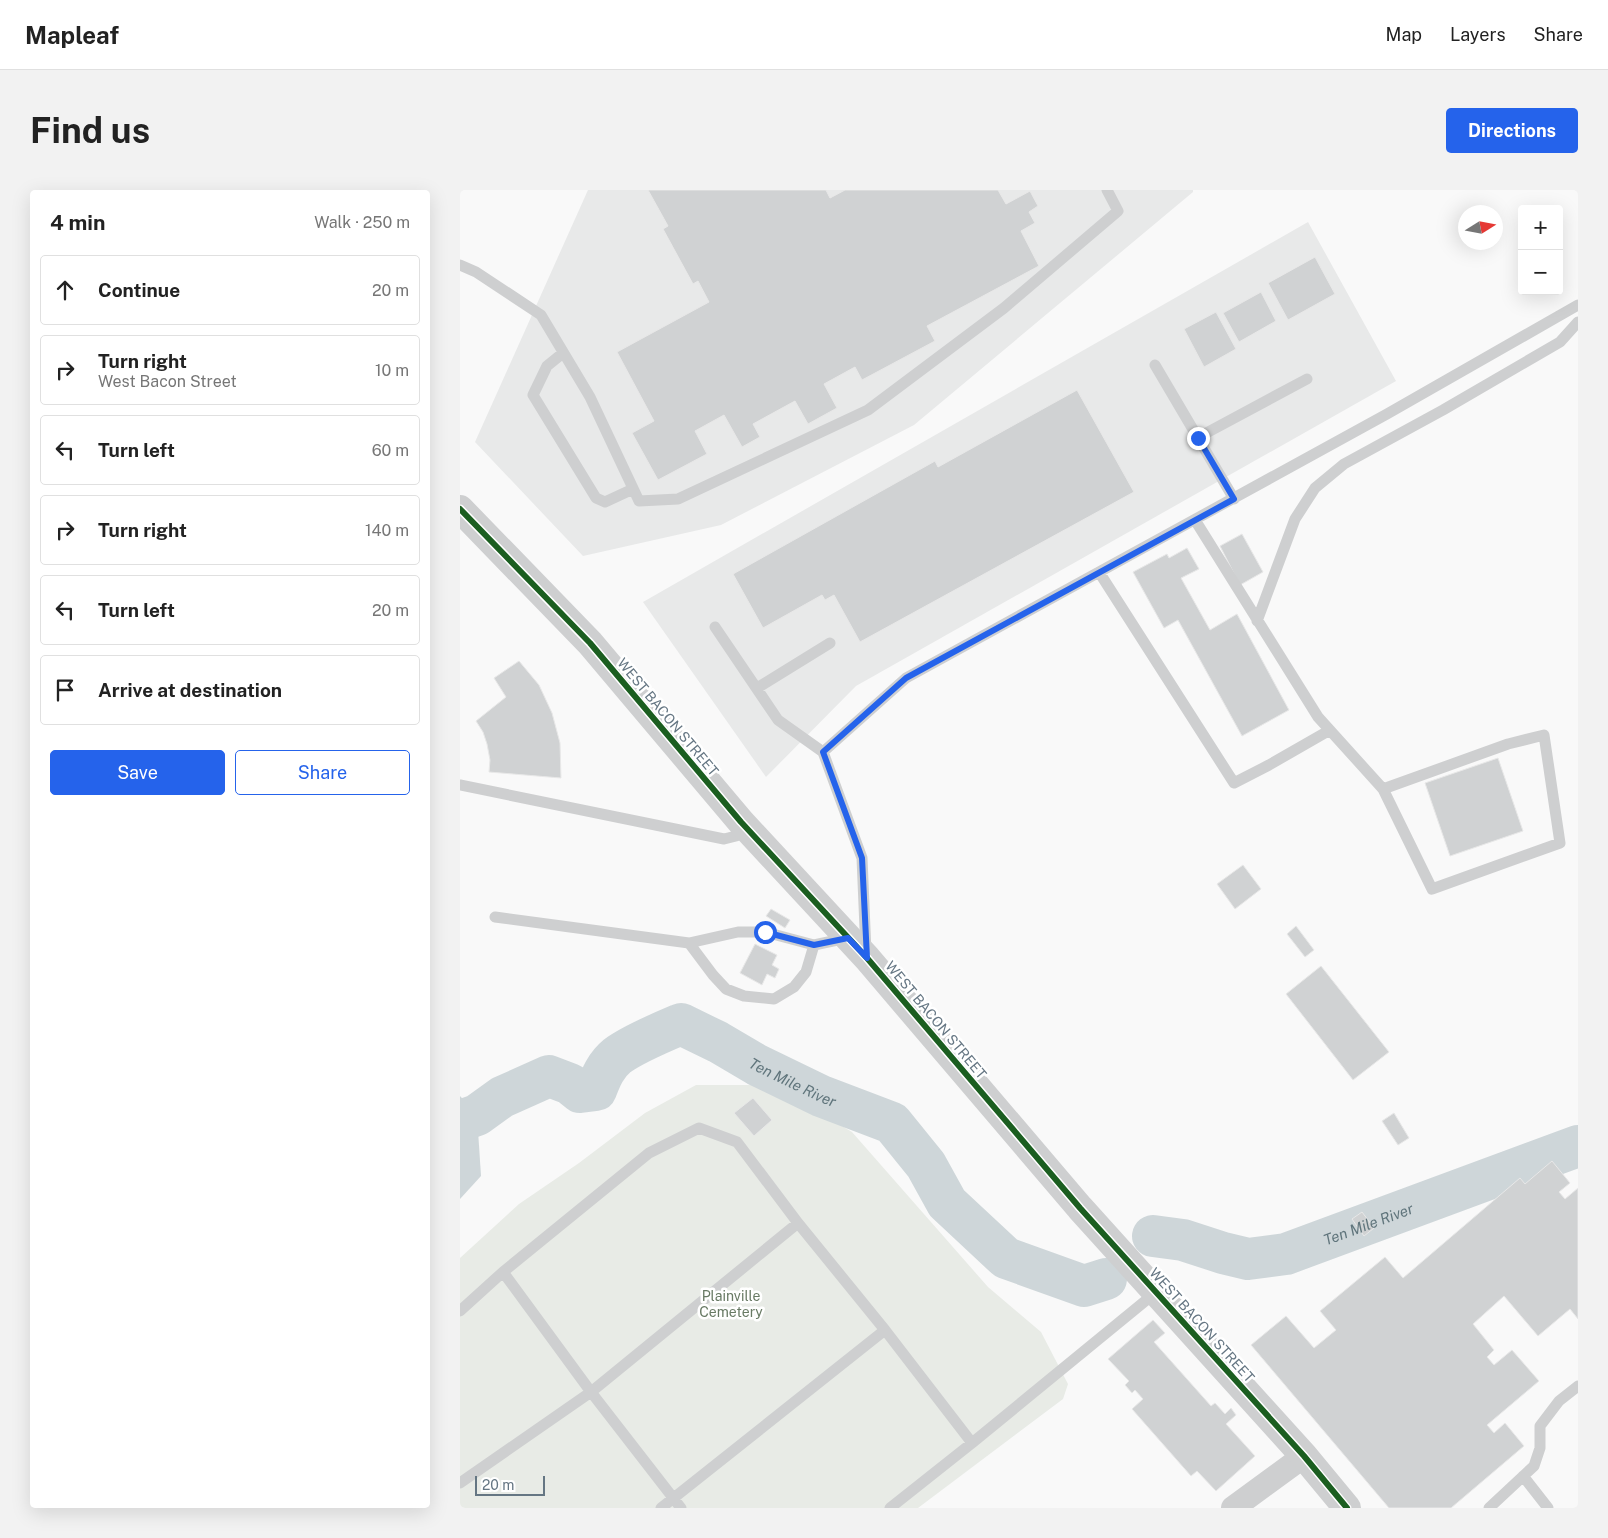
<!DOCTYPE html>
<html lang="en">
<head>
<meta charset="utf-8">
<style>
	body { margin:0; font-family:"Public Sans",sans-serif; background:#f2f2f2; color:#222 }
	.controls { position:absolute; right:15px; top:15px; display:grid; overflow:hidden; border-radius:5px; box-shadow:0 5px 20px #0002 }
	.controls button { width:45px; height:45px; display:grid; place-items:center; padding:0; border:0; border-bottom:1px solid #e0e0e0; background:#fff; color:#222; font:25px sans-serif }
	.compass { position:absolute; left:998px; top:15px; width:45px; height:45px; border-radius:50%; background:#fff; box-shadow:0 5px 20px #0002; rotate:79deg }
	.scale { position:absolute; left:15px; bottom:12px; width:70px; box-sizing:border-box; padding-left:5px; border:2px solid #657683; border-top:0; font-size:14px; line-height:18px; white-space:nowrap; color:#657683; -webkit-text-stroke:4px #fff; paint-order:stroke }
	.stop { position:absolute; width:15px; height:15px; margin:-11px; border:4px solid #2563eb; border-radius:50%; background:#fff }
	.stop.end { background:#2563eb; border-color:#fff; box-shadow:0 1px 5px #0008 }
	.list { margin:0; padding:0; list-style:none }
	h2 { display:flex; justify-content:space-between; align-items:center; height:65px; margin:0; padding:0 20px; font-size:21px }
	h2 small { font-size:16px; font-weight:400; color:#767676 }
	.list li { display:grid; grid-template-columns:32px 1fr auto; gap:15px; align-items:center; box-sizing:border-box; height:70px; margin:0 10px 10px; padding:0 10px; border:1px solid #e0e0e0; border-radius:5px }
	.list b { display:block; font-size:19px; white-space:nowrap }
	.list p { margin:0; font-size:16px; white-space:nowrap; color:#767676 }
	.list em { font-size:16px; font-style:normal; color:#767676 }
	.actions { display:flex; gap:10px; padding:15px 20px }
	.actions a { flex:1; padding:11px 0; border:1px solid #2563eb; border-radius:5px; text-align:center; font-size:18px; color:#2563eb }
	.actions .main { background:#2563eb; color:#fff }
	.icon { flex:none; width:28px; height:28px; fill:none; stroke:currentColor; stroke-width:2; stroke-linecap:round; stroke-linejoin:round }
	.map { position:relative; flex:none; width:1118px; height:1318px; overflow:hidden; border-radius:5px }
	header { display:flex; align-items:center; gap:30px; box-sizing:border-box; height:70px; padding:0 25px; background:#fff; border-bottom:1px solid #e0e0e0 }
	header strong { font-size:24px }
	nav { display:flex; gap:28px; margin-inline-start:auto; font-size:18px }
	.intro { display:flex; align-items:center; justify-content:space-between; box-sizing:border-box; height:120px; padding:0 30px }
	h1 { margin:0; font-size:35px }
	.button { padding:12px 22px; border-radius:5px; background:#2563eb; color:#fff; font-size:18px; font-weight:700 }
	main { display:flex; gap:30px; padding:0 30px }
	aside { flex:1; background:#fff; border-radius:5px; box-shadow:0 5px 20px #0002 }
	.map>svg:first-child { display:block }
	.built { fill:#e8e9e9 }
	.green { fill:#e8ebe6 }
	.water { fill:#ced6d9 }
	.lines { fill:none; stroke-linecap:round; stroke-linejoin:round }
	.river { stroke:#ced6d9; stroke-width:42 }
	.building { fill:#d0d2d3; stroke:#e8e8e8 }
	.service { stroke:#cecfd0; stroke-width:11 }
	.minor { stroke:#cecfd0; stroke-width:24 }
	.tertiary { stroke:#cecfd0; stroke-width:28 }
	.cycleway-casing { stroke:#fff; stroke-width:9 }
	.cycleway { stroke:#1b5e20; stroke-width:6 }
	.route { stroke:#2563eb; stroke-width:6 }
	.labels { text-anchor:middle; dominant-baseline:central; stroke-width:5; stroke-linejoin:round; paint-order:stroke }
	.street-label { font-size:14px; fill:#657683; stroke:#fff }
	.park-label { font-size:14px; fill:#687a64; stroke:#fff }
	.water-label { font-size:15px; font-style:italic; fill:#60757c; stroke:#fff }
</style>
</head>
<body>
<header>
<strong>Mapleaf</strong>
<nav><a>Map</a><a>Layers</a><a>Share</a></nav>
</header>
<div class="intro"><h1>Find us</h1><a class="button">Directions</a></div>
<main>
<aside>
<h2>4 min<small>Walk · 250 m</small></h2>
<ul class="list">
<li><svg class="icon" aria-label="ahead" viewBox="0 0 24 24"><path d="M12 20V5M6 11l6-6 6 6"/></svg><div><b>Continue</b></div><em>20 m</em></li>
<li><svg class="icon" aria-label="right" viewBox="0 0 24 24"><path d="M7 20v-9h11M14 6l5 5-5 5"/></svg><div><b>Turn right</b><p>West Bacon Street</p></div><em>10 m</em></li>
<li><svg class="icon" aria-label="left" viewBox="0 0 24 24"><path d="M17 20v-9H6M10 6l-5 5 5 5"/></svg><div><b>Turn left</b></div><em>60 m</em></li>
<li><svg class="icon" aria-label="right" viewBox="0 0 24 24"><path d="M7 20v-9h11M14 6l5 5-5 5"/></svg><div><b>Turn right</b></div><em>140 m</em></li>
<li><svg class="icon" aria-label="left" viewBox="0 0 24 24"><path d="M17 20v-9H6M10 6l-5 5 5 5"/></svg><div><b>Turn left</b></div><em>20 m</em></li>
<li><svg class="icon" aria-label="arrive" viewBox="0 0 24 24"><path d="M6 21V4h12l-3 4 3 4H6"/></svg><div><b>Arrive at destination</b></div></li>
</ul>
<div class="actions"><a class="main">Save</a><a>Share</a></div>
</aside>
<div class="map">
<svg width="1118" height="1318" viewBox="0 0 1118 1318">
	<rect width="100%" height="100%" fill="#f9f9f9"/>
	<!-- built -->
	<path class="built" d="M128,0H733V2L454,235L261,335L123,366L15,252Z
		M848,32L936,191L396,496L306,587L183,412Z"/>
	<!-- green -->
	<path class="green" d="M236,895H314L392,942L528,1097L581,1142L608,1194L603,1209L458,1318H0V1068L59,1014L119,973L185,923Z"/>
	<!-- water -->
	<path class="water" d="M0,906L17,925L21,986L0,1009Z"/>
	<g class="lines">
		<!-- river -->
		<g class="river">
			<path id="s1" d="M0,931L17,925L42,907L89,886L110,894L120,902L136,900C141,887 146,875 157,866C173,854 202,842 221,834L258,852L297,875L361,906L432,933L466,975L487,1013L546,1068L624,1096L646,1089"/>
			<path id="s2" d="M693,1046L723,1050L763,1063L788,1069L826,1064L1118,956"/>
		</g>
	</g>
	<!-- building -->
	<path class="building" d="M188,0H366L370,8L385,0H538L546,14L570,1L578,16L569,22L575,33L561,41L579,76L467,136L475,151L402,190L395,177L364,194L377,218L348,234L335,211L293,234L300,247L282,257L264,225L235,241L247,264L198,290L172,243L194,231L157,162L249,112L238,91L233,94L203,39L208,36Z
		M855,67L875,104L828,130L808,93Z
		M801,102L816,131L779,152L763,123Z
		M756,122L776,159L744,177L724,139Z
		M617,200L674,302L400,452L374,405L365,410L362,405L303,438L273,384L475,271L478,277Z
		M782,344L803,382L780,395L760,356Z
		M727,358L739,379L721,388L750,440L777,424L829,520L782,546L718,430L704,438L673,382L707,364L709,368Z
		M59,471L79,495L92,523L100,553L101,588L29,582L30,570L27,554L23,542L16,531L46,507L34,488Z
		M1038,568L1063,641L990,666L965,593Z
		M783,675L801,699L775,719L757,694Z
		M311,719L330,730L325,738L306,726Z
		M836,736L854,760L845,767L827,744Z
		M295,754L317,765L312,775L319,779L315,788L307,784L302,795L280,783Z
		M861,776L929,862L893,890L826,804Z
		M293,908L312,930L294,946L274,923Z
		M934,923L949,948L938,955L922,931Z
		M1092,971L1110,993L1099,1002L1105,1009L1118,998V1129L1110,1119L1078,1146L1044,1106L1013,1134L1034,1160L1027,1167L1034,1175L1052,1160L1079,1191L1027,1235L1034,1243L1045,1233L1064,1256L991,1318H929L791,1155L826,1126L854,1158L876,1140L860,1121L925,1067L943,1088L1060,988L1065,994Z
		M902,1022L914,1038L904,1046L892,1029Z
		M693,1130L705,1143L694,1152L751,1216L755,1213L765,1224L771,1218L776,1225L766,1234L795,1266L756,1301L737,1281L731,1286L672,1219L683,1209L675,1200L672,1203L665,1195L669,1191L648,1169Z"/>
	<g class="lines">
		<!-- service -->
		<path class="service" d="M0,75L16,82L81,125L130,207L179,311L218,309L408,220L544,118L658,21L647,0
			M103,163L87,176L73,205L136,308L145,312L173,299
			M695,175L774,309
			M737,248L847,189
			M735,330L858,527L923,599L1048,554L1084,545L1100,653L972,699L923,599
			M639,382L774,593L809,575L870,540
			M797,431L835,329L855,298L884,274L983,220L1100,152L1118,132
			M255,437L318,530L363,562
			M297,498L370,453
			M0,595L264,649L276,646L286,638
			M35,727L229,753L278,742H305L354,755L387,748
			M229,753L253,785L266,799L284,806L314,809L334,797L346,782L354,755
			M406,762L402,668L363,562L446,488L927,224L1118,115
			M43,1082L189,963L239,938L277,952L338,1033
			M0,1121L43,1082L131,1202L221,1318
			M425,1140L512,1253L695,1103
			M1063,1286L1088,1318
			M0,1293L131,1202L338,1033L425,1140L201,1318
			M430,1318L512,1253
			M1029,1318L1074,1276L1080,1258V1236L1099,1211L1118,1196"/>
		<!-- minor -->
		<path class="minor" d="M773,1318L844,1266"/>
		<!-- tertiary -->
		<path class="tertiary" d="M0,319L130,453L281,632L407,768L620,1018L844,1266L887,1318"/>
		<!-- cycleway casing -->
		<g class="cycleway-casing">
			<path id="cycleway" d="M0,319L130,453L281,632L407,768L620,1018L844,1266L887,1318"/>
		</g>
		<!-- cycleway -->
		<use href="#cycleway" class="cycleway"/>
	</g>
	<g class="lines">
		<!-- route -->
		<path class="route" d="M305,742L354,755L388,748L407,768L402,668L363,562L446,488L774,309L738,248"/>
	</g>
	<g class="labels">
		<!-- street labels -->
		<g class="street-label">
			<text transform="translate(208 527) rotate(50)">WEST BACON STREET</text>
			<text transform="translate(476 830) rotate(50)">WEST BACON STREET</text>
			<text transform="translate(742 1135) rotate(48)">WEST BACON STREET</text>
		</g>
		<!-- park labels -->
		<g class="park-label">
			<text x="271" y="1106">Plainville<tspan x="271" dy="16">Cemetery</tspan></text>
		</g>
		<!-- water labels -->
		<g class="water-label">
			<text stroke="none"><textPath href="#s1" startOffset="390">Ten Mile River</textPath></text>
			<text stroke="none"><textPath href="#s2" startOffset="224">Ten Mile River</textPath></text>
		</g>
	</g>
</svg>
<div class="controls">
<button>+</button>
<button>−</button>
</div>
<svg class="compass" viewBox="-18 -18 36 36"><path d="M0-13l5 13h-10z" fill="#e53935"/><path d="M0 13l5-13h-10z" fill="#767676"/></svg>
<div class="scale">20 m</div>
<div class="stop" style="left:305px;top:742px"></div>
<div class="stop end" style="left:738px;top:248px"></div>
</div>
</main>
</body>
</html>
